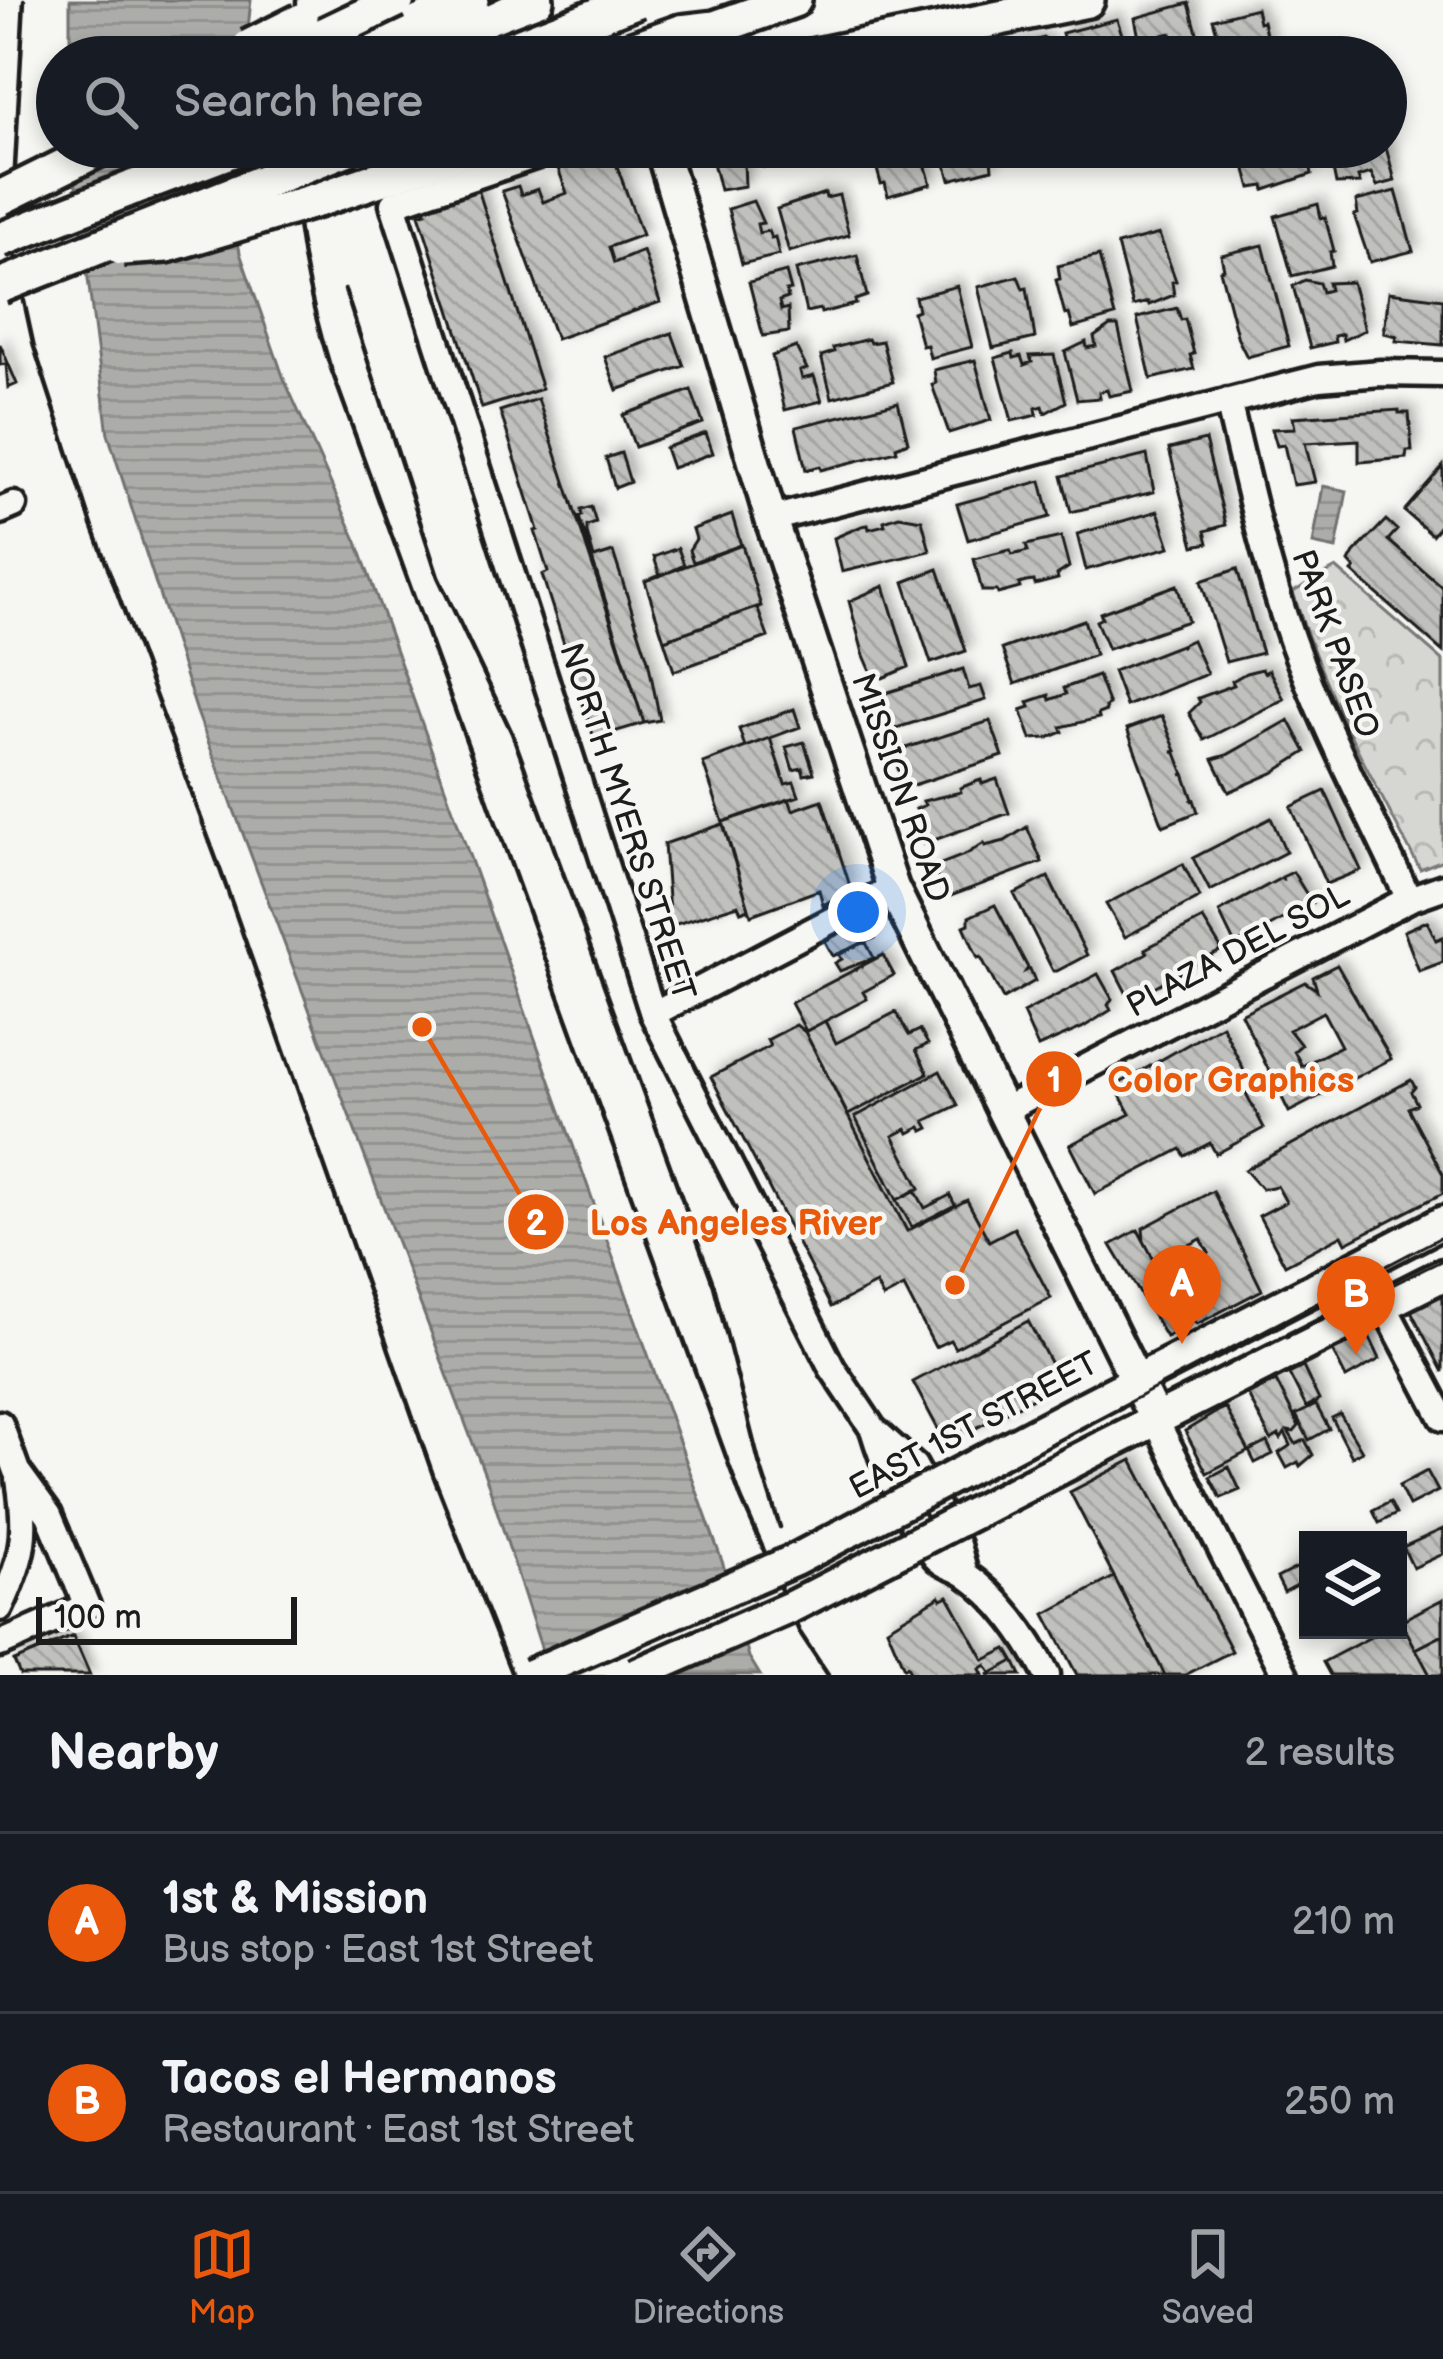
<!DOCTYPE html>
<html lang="en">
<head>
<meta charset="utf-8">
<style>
	body { margin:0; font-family:"Balsamiq Sans",sans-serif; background:#20242c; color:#f1f3f6 }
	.controls { position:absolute; right:36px; bottom:36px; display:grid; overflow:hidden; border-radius:0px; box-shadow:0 6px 18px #0003 }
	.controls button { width:108px; height:108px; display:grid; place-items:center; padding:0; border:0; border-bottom:3px solid #363941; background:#171b24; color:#f1f3f6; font:60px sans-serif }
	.scale { position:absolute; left:36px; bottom:30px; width:261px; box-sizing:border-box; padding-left:12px; border:6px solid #1c1c1c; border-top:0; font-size:33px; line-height:42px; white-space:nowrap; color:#1c1c1c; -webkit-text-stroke:9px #f6f6f2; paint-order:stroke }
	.you { position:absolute; left:858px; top:912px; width:42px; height:42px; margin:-30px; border:9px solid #fff; border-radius:50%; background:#1a73e8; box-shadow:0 0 0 18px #1a73e833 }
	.badge { display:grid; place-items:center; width:78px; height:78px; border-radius:50%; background:#ea580c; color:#fff; font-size:39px; font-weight:700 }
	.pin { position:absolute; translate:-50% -99px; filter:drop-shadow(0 3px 6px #0008) }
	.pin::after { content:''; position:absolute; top:63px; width:42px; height:36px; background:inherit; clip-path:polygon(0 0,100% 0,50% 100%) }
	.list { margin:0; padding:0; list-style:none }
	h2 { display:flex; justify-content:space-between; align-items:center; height:156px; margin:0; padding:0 48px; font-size:51px }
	h2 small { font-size:39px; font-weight:400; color:#9ea1a6 }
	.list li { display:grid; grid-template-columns:78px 1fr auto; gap:36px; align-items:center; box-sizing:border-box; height:180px; padding:0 48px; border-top:3px solid #363941 }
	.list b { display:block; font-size:45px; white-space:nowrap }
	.list p { margin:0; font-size:39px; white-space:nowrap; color:#9ea1a6 }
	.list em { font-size:39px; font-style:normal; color:#9ea1a6 }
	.icon { flex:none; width:66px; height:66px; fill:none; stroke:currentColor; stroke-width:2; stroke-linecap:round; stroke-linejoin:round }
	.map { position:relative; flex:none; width:1443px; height:1675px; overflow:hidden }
	.search { position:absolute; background:#171b24; box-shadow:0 6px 18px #0003; left:36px; right:36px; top:36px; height:132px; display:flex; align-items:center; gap:30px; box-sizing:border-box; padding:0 42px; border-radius:66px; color:#9ea1a6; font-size:45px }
	.sheet { height:516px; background:#171b24 }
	nav { display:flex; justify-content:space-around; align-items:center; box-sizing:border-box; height:168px; border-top:3px solid #363941; background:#171b24; font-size:33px; color:#9ea1a6 }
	nav a { display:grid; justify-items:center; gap:6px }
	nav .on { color:#ea580c }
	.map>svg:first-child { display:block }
	.park { fill:url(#park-crowns); stroke:#797977; stroke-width:3 }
	.water { fill:url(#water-rules); stroke:#727271; stroke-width:3 }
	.pier { fill:#f6f6f2 }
	.building { fill:url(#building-back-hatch); stroke:#1c1c1c; stroke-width:3; fill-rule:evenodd; filter:url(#shadow) }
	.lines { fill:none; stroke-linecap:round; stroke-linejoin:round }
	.minor-casing { stroke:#1c1c1c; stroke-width:33 }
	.major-casing { stroke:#1c1c1c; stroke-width:39 }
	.highway-casing { stroke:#1c1c1c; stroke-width:42 }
	.minor { stroke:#f6f6f2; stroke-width:24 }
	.major { stroke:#f6f6f2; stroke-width:30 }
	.highway { stroke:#f6f6f2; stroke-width:33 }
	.tram { stroke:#1c1c1c; stroke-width:3 }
	.rail { stroke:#1c1c1c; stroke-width:4.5 }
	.major-bridge-casing { stroke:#1c1c1c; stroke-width:39; stroke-linecap:butt }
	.highway-bridge-casing { stroke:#1c1c1c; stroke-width:42; stroke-linecap:butt }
	.major-bridge { stroke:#f6f6f2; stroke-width:30 }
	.highway-bridge { stroke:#f6f6f2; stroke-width:33 }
	.labels { text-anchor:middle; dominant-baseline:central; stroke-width:9; stroke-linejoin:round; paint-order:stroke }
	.street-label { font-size:33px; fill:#1c1c1c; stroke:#f6f6f2 }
	.leader { fill:none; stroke:#e8590c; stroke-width:4.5 }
	.callout-dot { fill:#e8590c; stroke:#f6f6f2; stroke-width:4.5 }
	.mark-label { font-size:36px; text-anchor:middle; font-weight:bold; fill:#fff }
	.callout-label { font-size:36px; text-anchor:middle; font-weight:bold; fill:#e8590c; stroke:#f6f6f2; stroke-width:9; stroke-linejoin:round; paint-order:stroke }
</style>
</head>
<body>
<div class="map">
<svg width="1443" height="1675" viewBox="0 0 1443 1675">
	<defs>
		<pattern id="park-crowns" width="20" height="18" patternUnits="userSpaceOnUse" patternTransform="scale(3)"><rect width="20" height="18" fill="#d6d6d2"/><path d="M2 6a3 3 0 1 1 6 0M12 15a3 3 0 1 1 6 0" fill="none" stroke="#b7b7b4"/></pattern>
		<pattern id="water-rules" width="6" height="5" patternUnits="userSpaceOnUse" patternTransform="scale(3)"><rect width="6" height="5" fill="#acaca9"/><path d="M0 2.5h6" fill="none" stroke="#939391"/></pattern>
		<pattern id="building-back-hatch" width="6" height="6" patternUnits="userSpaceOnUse" patternTransform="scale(3)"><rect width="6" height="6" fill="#c0c0bd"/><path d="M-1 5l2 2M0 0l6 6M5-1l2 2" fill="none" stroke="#a4a4a2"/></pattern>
		<filter id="shadow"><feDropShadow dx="6" dy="-6" stdDeviation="6" flood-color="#0004"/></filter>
	</defs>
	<rect width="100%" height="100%" fill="#f6f6f2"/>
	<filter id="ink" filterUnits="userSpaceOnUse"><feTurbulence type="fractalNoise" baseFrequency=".00833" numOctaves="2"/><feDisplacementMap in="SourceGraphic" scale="24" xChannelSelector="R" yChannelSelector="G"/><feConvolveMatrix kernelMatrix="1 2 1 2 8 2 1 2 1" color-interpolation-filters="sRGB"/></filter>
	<g filter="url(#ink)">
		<!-- park -->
		<path class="park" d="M1336,568L1443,661V860L1420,869C1372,780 1323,689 1293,592Z"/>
		<!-- water -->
		<path class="water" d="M70,0H251L245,57H70Z
			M71,147H233L228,183L240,253L284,379L357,542L723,1564L749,1657L760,1675H550L489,1486L197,712L143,544L108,434Z
			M1323,486L1347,491L1336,549L1313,544Z"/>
		<!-- pier -->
		<path class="pier" d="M731,1570L752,1645L681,1675H544L537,1654Z"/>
		<!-- building -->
		<path class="building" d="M1189,3L1199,40L1181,45L1180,40L1173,42L1171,33L1162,35L1164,42L1140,43L1135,18Z
			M1256,8L1259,22L1263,21L1271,57H1224L1213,19Z
			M1117,19L1125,44L1114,46L1116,52L1104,55L1102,49L1093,51L1095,57H1068L1062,33Z
			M1044,38L1049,57H991L989,52Z
			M589,147H610L642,235L609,247L614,263L643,251L660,302L556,339L502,191L518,186L521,195L538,189L543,202L567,193L555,160Z
			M709,147H744V152L736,154L738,163L744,162L745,186L720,190Z
			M756,147H823V150L811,154L812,158L763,167Z
			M871,147H920L931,184L888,196L885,183L881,184Z
			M941,147H990L992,169L950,180Z
			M1026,147H1071V148L1030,159Z
			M1307,147L1312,174L1265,190L1264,186L1251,188L1240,148Z
			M1377,147H1386L1395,181L1377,186L1371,173L1358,177L1360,183L1336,184L1331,159Z
			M477,186L542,389L482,408L419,214L426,212L424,203Z
			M1396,191L1413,251L1370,262L1354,215L1358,214L1356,201Z
			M825,193L826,198L839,195L849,235L789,252L777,209Z
			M753,201L763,223L757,224L759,233L768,231L771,238L775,237L779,255L742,264L728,209Z
			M1318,204L1321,218L1325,217L1334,251L1330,252L1332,266L1292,276L1275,216Z
			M1159,234L1176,281L1172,282L1174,295L1149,305L1148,302L1133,306L1117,245Z
			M1263,245L1289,346L1247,357L1238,339L1220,270L1224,269L1221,255Z
			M857,255L867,296L855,300L856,304L821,313L820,309L806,312L796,270Z
			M1099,256L1115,316L1073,328L1069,314L1065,315L1056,280L1060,279L1058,266Z
			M786,272L791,290L786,291L788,298L779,301L781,310L788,308L789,332L763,336L749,282Z
			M1018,276L1023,289L1027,288L1035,338L993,348L978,287Z
			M1305,280L1319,283L1322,292L1330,290L1328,283L1352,282L1365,330L1343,340L1342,334L1334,336L1335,342L1310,348L1293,286Z
			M957,286L972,347L930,358L927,345L922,346L913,312L918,310L915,297Z
			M1389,292L1443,299V345L1396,341L1397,336L1384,333Z
			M1177,308L1181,320L1185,319L1194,354L1190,355L1194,369L1151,379L1137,318Z
			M1110,326H1118L1133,391L1109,396L1107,390L1099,392L1100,398L1077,400L1065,352L1086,342L1087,348L1096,346L1094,337Z
			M672,333L684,366L617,390L605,357Z
			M868,339L870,343L882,341L893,382L832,398L821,356L834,352L833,348Z
			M0,344L17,384L8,388L6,364L0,365Z
			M796,347L807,369L800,371L802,379L814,376L822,401L785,410L772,356Z
			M1013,353L1014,358L1021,356L1024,365L1032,362L1030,356L1054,355L1066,402L1045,413L1043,406L1036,408L1037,415L1012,421L995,358Z
			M975,360L991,420L949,433L932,385L936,383L934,370Z
			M691,390L703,423L635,447L623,415Z
			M538,399L644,723L594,738L542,575L548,572L535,531L538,530L500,411Z
			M898,402L908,442L896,447L897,451L821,470L820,466L806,470L796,427Z
			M1399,410V413H1409L1412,451H1407L1406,458L1359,462V440L1305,443L1315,482L1293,485L1284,445L1277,446L1272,429L1295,428L1293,417Z
			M706,433L713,453L672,468L665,448Z
			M1205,440L1226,525L1205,531L1208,543L1194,546L1169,449Z
			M621,453L630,482L615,488L606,458Z
			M1147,455L1154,492L1071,512L1062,476Z
			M1443,466V522L1432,535L1404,511Z
			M1041,481L1050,517L968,540L957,504Z
			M591,507L596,523L587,526V533L594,558L613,552L648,660L660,720L644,723L579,517L582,516L581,510Z
			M1158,511L1170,547L1086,570L1077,534Z
			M732,515L741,545L693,562L689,550L696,539L693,529Z
			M899,516L922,520L930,551L842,572L834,538L862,526L868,525L869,529L885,525L884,521Z
			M1386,520L1397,530L1388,540L1443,588V652L1352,572L1355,569L1349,562L1354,553Z
			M1061,537L1069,567L1057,575L1058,579L1035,585L1034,581L1026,582L1019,584L1020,588L998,594L997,591H982L974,559L1010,550L1012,555L1028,551L1026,545Z
			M742,545L761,606L664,640L645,581Z
			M678,548L684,565L660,576L654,557Z
			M938,569L966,651L931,663L904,582Z
			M1237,569L1262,653L1226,662L1201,581Z
			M1177,585L1188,621L1108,649L1096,621L1102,618L1100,613Z
			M884,586L909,667L883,678L878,672L872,674L863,653L849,601Z
			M757,607L768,637L674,671L664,640Z
			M1084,620L1095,655L1015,684L1002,649Z
			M1192,640L1207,674L1126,706L1113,671L1180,645L1182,648L1181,645Z
			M963,669L969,689L981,686L986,700L890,730L879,695Z
			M1262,669L1264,673L1269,670L1284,699L1204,740L1189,713L1200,702L1198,698L1234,685L1232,681L1246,673Z
			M1098,676L1109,705L1105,707L1106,711L1098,714L1099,718L1061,727L1063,732L1048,738L1031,739L1021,710L1030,707L1028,702L1049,695L1050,700L1066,694L1064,688Z
			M794,709L800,727L745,747L739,729Z
			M1162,716L1176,751L1172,752L1176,753L1184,774L1181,775L1184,774L1193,799L1191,801L1194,800L1198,812L1163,826L1127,729Z
			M1289,720L1306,752L1273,773L1229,792L1213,759L1227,755Z
			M990,721L1003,756L904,788L893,752Z
			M770,738L785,784L794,782L799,796L723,822L703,763Z
			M804,742L814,773L804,775L802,768L793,770L786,747Z
			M997,779L1009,813L923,844L914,815L918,813L916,809L925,805L923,801L961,792L960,788L975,782L981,780L982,784Z
			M1325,791L1361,870L1326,884L1291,807Z
			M789,799L793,810L822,800L851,889L823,905L819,890L751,915L723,822Z
			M1271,818L1286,852L1210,891L1193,858Z
			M723,824L751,915L749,909L741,912L738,905L670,926L664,844Z
			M1027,827L1042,862L945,898L933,867L967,854L984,843L985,846L1005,841Z
			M1183,864L1200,897L1125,937L1106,904Z
			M1293,872L1312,903L1235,945L1219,912L1281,878L1283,881L1282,877Z
			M1048,877L1087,955L1057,971H1053L1014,894Z
			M995,905L1028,968L1026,971L1030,969L1035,981L1003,999L981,957L978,958L964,926L969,924V917Z
			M1203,919L1222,950L1130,1000L1115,971L1147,953L1145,949Z
			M1427,921L1436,940L1443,937V962L1419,971L1404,931Z
			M856,925H868L875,938L833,956L825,941Z
			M865,941L874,958L840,971L835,963L842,959L839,955Z
			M883,955L894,975L863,992L867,999L806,1031L791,1003Z
			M1337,965L1391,1059L1289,1112L1241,1014L1305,982L1317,990L1313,977ZM1323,1012L1341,1046L1302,1066L1294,1051L1301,1045L1289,1030Z
			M1098,974L1112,999L1108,1005L1111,1010L1082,1028L1038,1047L1023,1013Z
			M896,1012L909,1035L920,1030L928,1044L916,1050L928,1073L848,1115L805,1032L825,1021L836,1043Z
			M796,1025L805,1032L907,1231L967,1200L989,1241L1014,1228L1051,1298L955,1348L950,1340L935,1347L904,1287L883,1298L876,1284L831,1307L711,1077L770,1046L767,1040Z
			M1222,1025L1245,1073L1237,1076L1264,1128L1216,1154L1210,1143L1185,1156L1181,1149L1095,1194L1070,1145L1130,1114L1115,1086Z
			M940,1071L958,1105L925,1121L929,1128L923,1131L921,1127L909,1133L907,1129L893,1136L920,1188L897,1200L855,1117Z
			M1411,1080L1415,1087L1411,1092L1417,1104L1408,1108L1443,1174V1193L1346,1243L1342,1235L1285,1265L1259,1216L1286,1202L1277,1186L1262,1189L1245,1170Z
			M915,1190L925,1208L950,1195L955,1205L912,1227L897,1200Z
			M1213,1191L1262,1290L1197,1324L1183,1315L1144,1241L1143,1228ZM1201,1239L1209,1253L1203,1257L1214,1275L1181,1292L1164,1258Z
			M1138,1230L1189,1325L1166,1337L1111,1245Z
			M1443,1292V1372L1410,1309Z
			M1028,1321L1061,1383L946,1444L913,1382Z
			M1369,1336L1380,1359L1346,1378L1332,1350Z
			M1303,1367L1319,1400L1306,1407L1289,1374Z
			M1276,1381L1299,1426L1294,1432L1288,1431L1296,1444L1305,1440L1313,1455L1300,1466L1298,1462L1287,1468L1279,1453L1291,1445L1285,1433L1281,1439L1279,1435L1271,1440L1248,1395Z
			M1316,1405L1329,1429L1309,1440L1296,1415Z
			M1225,1407L1249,1451L1207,1473L1185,1431Z
			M1340,1414L1362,1451L1352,1457L1332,1418Z
			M1267,1442L1273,1454L1255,1463L1249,1451Z
			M1132,1460L1232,1651L1185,1675H1165L1070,1492Z
			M1229,1467L1240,1490L1221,1498L1210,1477Z
			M1427,1471L1438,1491L1409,1506L1399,1486Z
			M1390,1502L1396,1514L1379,1523L1373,1511Z
			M1443,1529V1554L1413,1568L1403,1547Z
			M1308,1562V1579L1284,1592L1277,1578Z
			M1114,1577L1165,1675H1077L1045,1614Z
			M940,1596L942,1599L948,1596L984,1660L1007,1649L1014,1661L988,1675L991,1673L986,1665L980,1669L983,1675H912L907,1666L904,1668L887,1628Z
			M1443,1599V1635L1416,1649L1401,1621Z
			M1401,1621L1430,1675H1330L1323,1662L1384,1630H1398Z
			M1443,1635V1675H1430L1416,1649Z
			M73,1636L90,1675H20L14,1661Z
			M1014,1661L1021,1675H988Z"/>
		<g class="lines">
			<!-- minor casing -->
			<g class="minor-casing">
				<path id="minor" d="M561,147L393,204L653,1014L832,1368L873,1429L914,1466L957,1545L965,1574
					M1228,401C1247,481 1265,563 1292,640C1324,729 1369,813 1409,899
					M0,511L14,505
					M771,519L1319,378L1381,373L1443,374
					M653,1014L893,888
					M1002,1111L1409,899L1443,887
					M1362,1264L1443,1418
					M1155,1419L1285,1675
					M0,1424L17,1471L49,1515L87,1606L0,1644
					M873,1429C886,1472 907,1518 934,1555C941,1565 955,1567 965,1574C1000,1598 1028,1637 1047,1675
					M0,1608C24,1557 28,1534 19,1479"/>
			</g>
			<!-- major casing -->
			<g class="major-casing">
				<path id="major" d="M661,147L771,519L893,888L1155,1419
					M1083,1408L1443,1222
					M1104,1446L1443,1275"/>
			</g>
			<!-- highway casing -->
			<g class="highway-casing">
				<path id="highway" d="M681,32L715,28L794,0
					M342,57L471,0
					M416,57L536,0
					M811,57L1087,0
					M132,188L240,147
					M317,200L474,147"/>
			</g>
			<!-- minor -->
			<use href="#minor" class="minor"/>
			<!-- major -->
			<use href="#major" class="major"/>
			<!-- highway -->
			<use href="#highway" class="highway"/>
			<!-- tram -->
			<path class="tram" d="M1287,1337L1443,1260
				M568,1675L740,1602L849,1550L1443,1236"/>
			<!-- rail -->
			<path class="rail" d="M24,0L12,223L17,269L34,347L92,525L221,872L433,1475L512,1675
				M294,57L296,0
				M293,147C293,222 307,291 329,363L741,1498L799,1631L828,1675
				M345,290L438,577L512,733L714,1286L759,1462L780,1527"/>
			<!-- major-bridge casing -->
			<g class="major-bridge-casing">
				<path id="major-bridge" d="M530,1675L795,1560L1083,1408
					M635,1675L791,1607L1104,1446"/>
			</g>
			<!-- highway-bridge casing -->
			<g class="highway-bridge-casing">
				<path id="highway-bridge" d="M249,47L301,21
					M278,57L397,0
					M489,57L638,0
					M610,57L681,32
					M0,198L103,147
					M0,240L132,188
					M122,248L167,245L317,200
					M0,286L351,147"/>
			</g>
			<!-- major-bridge -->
			<use href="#major-bridge" class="major-bridge"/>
			<!-- highway-bridge -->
			<use href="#highway-bridge" class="highway-bridge"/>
		</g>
	</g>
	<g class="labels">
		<!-- street labels -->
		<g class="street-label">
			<text transform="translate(1335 644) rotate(70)">PARK PASEO</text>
			<text transform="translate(900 788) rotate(71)">MISSION ROAD</text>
			<text transform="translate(627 822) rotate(72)">NORTH MYERS STREET</text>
			<text transform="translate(1238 951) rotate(-28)">PLAZA DEL SOL</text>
			<text transform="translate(974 1426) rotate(-28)">EAST 1ST STREET</text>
		</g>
	</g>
	<!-- callouts -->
	<path class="leader" d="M955 1285L1054 1079M422 1027L536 1222"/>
	<g class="callout-dot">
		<circle cx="955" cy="1285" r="12"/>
		<circle cx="422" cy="1027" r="12"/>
		<circle cx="1054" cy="1079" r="30"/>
		<circle cx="536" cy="1222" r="30"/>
	</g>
	<g class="mark-label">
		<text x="1054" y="1092">1</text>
		<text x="536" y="1235">2</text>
	</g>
	<g class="callout-label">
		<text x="1231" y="1092">Color Graphics</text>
		<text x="736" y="1235">Los Angeles River</text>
	</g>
</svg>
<div class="controls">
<button><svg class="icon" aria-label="layers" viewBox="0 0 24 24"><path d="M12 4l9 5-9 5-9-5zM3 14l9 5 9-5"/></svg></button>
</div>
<div class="scale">100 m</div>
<div class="you"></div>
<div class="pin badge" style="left:1182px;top:1344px">A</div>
<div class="pin badge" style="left:1356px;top:1355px">B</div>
<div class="search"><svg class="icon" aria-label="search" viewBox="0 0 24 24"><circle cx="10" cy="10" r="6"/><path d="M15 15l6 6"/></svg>Search here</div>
</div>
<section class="sheet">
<h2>Nearby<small>2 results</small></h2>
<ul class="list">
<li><span class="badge">A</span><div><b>1st &amp; Mission</b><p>Bus stop · East 1st Street</p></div><em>210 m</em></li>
<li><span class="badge">B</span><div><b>Tacos el Hermanos</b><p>Restaurant · East 1st Street</p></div><em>250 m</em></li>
</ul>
</section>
<nav>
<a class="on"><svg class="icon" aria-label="map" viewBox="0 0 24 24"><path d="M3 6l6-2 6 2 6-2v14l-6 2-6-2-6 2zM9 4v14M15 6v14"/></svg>Map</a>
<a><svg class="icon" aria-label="directions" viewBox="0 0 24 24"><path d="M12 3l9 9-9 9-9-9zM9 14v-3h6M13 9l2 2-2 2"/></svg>Directions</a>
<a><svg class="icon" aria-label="saved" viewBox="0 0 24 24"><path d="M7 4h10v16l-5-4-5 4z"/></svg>Saved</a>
</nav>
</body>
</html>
